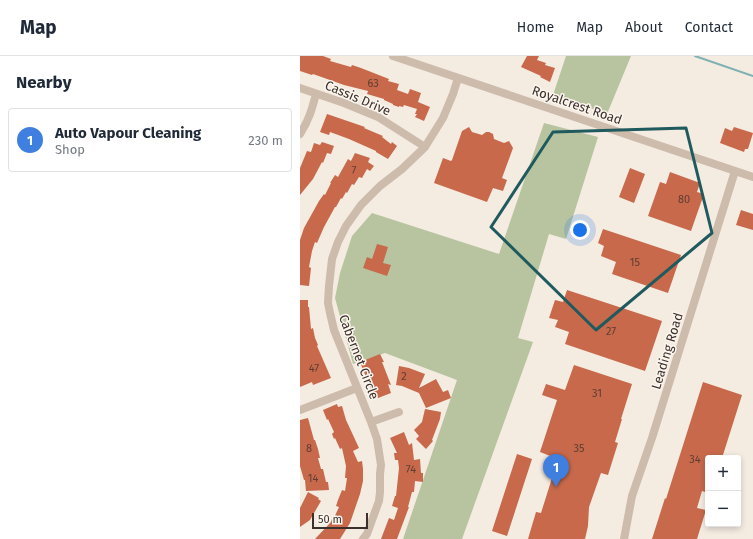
<!DOCTYPE html>
<html lang="en">
<head>
<meta charset="utf-8">
<style>
	body { margin:0; font-family:"Fira Sans",sans-serif; background:#f6f6f7; color:#1f2937 }
	.controls { position:absolute; right:12px; bottom:12px; display:grid; overflow:hidden; border-radius:4px; box-shadow:0 2px 6px #0003 }
	.controls button { width:36px; height:36px; display:grid; place-items:center; padding:0; border:0; border-bottom:1px solid #e0e1e3; background:#fff; color:#1f2937; font:20px sans-serif }
	.scale { position:absolute; left:12px; bottom:10px; width:56px; box-sizing:border-box; padding-left:4px; border:2px solid #3b302b; border-top:0; font-size:11px; line-height:14px; white-space:nowrap; color:#3b302b; -webkit-text-stroke:3px #fbf5ee; paint-order:stroke }
	.you { position:absolute; left:280px; top:174px; width:14px; height:14px; margin:-10px; border:3px solid #fff; border-radius:50%; background:#1a73e8; box-shadow:0 0 0 6px #1a73e833 }
	.badge { display:grid; place-items:center; width:26px; height:26px; border-radius:50%; background:#0b8043; color:#fff; font-size:13px; font-weight:700 }
	.pin { position:absolute; translate:-50% -33px; filter:drop-shadow(0 1px 2px #0008) }
	.pin::after { content:''; position:absolute; top:21px; width:14px; height:12px; background:inherit; clip-path:polygon(0 0,100% 0,50% 100%) }
	.list { margin:0; padding:0; list-style:none }
	h2 { display:flex; justify-content:space-between; align-items:center; height:52px; margin:0; padding:0 16px; font-size:17px }
	h2 small { font-size:13px; font-weight:400; color:#747a83 }
	.list li { display:grid; grid-template-columns:26px 1fr auto; gap:12px; align-items:center; box-sizing:border-box; height:64px; margin:0 8px 8px; padding:0 8px; border:1px solid #e0e1e3; border-radius:4px }
	.list b { display:block; font-size:15px; white-space:nowrap }
	.list p { margin:0; font-size:13px; white-space:nowrap; color:#747a83 }
	.list em { font-size:13px; font-style:normal; color:#747a83 }
	.map { position:relative; flex:none; width:453px; height:483px; overflow:hidden }
	header { display:flex; align-items:center; gap:24px; box-sizing:border-box; height:56px; padding:0 20px; background:#fff; border-bottom:1px solid #e0e1e3 }
	header strong { font-size:19px }
	nav { display:flex; gap:22px; margin-inline-start:auto; font-size:14px }
	main { display:flex }
	aside { flex:1; background:#fff }
	.map>svg:first-child { display:block }
	.green { fill:#b8c4a0 }
	.lines { fill:none; stroke-linecap:round; stroke-linejoin:round }
	.stream { stroke:#7fb0b2; stroke-width:2 }
	.building { fill:#c8694b }
	.minor { stroke:#cdbbac; stroke-width:8 }
	.marked { fill:none; stroke:#1f5a5e; stroke-width:3; stroke-linejoin:round }
	.labels { text-anchor:middle; dominant-baseline:central; stroke-width:3; stroke-linejoin:round; paint-order:stroke }
	.number-label { font-size:11px; fill:#5e3e33 }
	.street-label { font-size:13px; fill:#3b302b; stroke:#fbf5ee }
</style>
</head>
<body>
<header>
<strong>Map</strong>
<nav><a>Home</a><a>Map</a><a>About</a><a>Contact</a></nav>
</header>
<main>
<aside>
<h2>Nearby<small></small></h2>
<ul class="list">
<li><span class="badge" style="background:#3f7fe0">1</span><div><b>Auto Vapour Cleaning</b><p>Shop</p></div><em>230 m</em></li>
</ul>
</aside>
<div class="map">
<svg width="453" height="483" viewBox="0 0 453 483">
	<rect width="100%" height="100%" fill="#f4ebe1"/>
	<!-- green -->
	<path class="green" d="M266,0H331L307,58L253,39Z
		M244,67L298,81L266,183L249,178L218,282L233,286L162,483H103L157,324L85,297L53,308L35,242L40,217L52,180L72,157L199,198Z"/>
	<g class="lines">
		<!-- stream -->
		<path class="stream" d="M395,0L453,20"/>
	</g>
	<!-- building -->
	<path class="building" d="M0,0H23L31,3L30,5L51,11L52,9L61,12L89,23L88,25L99,28L97,34L108,38L110,33L121,37L118,46L130,51L124,65L115,61L117,58H115L117,53L104,49L103,51L99,50V51L93,49V48L84,44V43L67,38L68,35L44,29L13,18L12,19L0,15Z
		M227,0H239L237,4L246,7L245,9L255,12L250,26L240,21L241,20L221,11Z
		M27,58L65,71L64,72L83,80L82,81L91,88L92,86L97,90L88,103L76,96V95L49,83L30,76L29,79L20,76Z
		M169,71L172,76L182,79L186,76H189L193,78L194,83L204,87L209,85L213,92L202,122L207,124L203,135L193,132L187,146L134,127L143,102L151,105L152,104L162,75Z
		M434,71L453,77L448,93H445L444,96L420,87L425,72L432,75Z
		M22,86L34,90L31,98L27,97L23,107L22,106L13,123L0,139V112L7,95L11,96L14,87L20,89Z
		M55,97L70,102L68,106L74,110L70,115L67,113L62,122L59,121L54,129L52,128L47,137L46,136L42,143L41,142L36,151H35L24,171L17,187L15,186L12,195L9,211L11,212L9,230L0,229V184L4,172L19,145L24,138L25,139L31,127H30L35,119L38,121L48,103L51,105Z
		M330,112L345,118L334,147L319,141Z
		M370,116L400,127L397,136L404,138L391,175L348,160L360,126L366,128Z
		M441,154L453,158V174L436,169Z
		M303,173L381,199L368,237L312,218L316,206L301,200L304,190L298,187Z
		M77,188L88,191L83,207L91,209L87,220L63,212L67,201L72,203Z
		M267,234L362,265L345,315L265,288L269,276L255,271L258,264L249,262L255,244L263,246Z
		M0,244H8V251H9L11,273L13,272L15,282L18,289L17,290L31,322L13,329L12,326L0,331Z
		M80,298L84,306H82L91,329L88,328L91,337L78,342L77,340L74,341L60,306Z
		M274,309L332,328L321,363H322L315,386L318,387L308,419L301,417L289,451L288,470L285,483H228L236,456L241,457L258,403L240,396L257,344L242,339L246,328L265,334Z
		M99,310L109,312L125,318L119,332L136,323L143,336L148,334L151,342L126,352L119,337L102,330L96,329Z
		M403,326L442,339L422,402H408V437L402,435L397,452L406,454L397,483H352L365,442L366,443Z
		M37,348L38,351L42,350L46,364L59,392L53,395L58,406L62,405L63,413V425L60,438L50,467L40,483H15L31,466L32,463L33,464L39,451L36,450L38,444L42,434L45,435L47,422H45L46,410L42,392L40,393L35,382L34,383L32,378L34,376L28,363L27,364L23,354Z
		M125,353L141,356L140,363L132,384L133,385L126,393L116,383L119,380L114,374L122,366Z
		M8,362L14,384H15L18,393L20,402H18L21,413H23L26,426H28L29,434L6,435L5,424H4L0,410V364Z
		M104,376L109,389L112,387L114,404L120,403L121,417H123V426L115,425L114,436H112L108,451H109L97,483H81L89,462L94,464L98,452L92,450L95,440H96L99,412L98,404H95L94,397H97L90,382Z
		M217,398L232,403L207,480L192,475Z
		M8,436L19,442L18,443L21,445L10,464L0,471V452Z"/>
	<g class="lines">
		<!-- minor -->
		<path class="minor" d="M93,0L453,121
			M0,32L44,47L78,61L125,91
			M0,78C9,64 12,53 16,38
			M0,354L57,332
			M71,366L99,356
			M63,483L67,478L79,445L80,436V418L81,409L77,383L71,366L34,274L30,257L28,247L29,230L32,203L38,186L46,170L61,149L80,130L102,113L125,91L143,62L153,38L158,22
			M324,483L332,440L352,382L435,115"/>
	</g>
	<!-- marked area -->
	<path class="marked" d="M386,72L412,177L296,274L191,171L253,76Z"/>
	<g class="labels">
		<!-- number labels -->
		<g class="number-label">
			<text x="73" y="27">63</text>
			<text x="54" y="114">7</text>
			<text x="384" y="143">80</text>
			<text x="335" y="206">15</text>
			<text x="311" y="275">27</text>
			<text x="14" y="312">47</text>
			<text x="104" y="320">2</text>
			<text x="297" y="337">31</text>
			<text x="9" y="392">8</text>
			<text x="279" y="392">35</text>
			<text x="395" y="403">34</text>
			<text x="111" y="413">74</text>
			<text x="13" y="422">14</text>
		</g>
		<!-- street labels -->
		<g class="street-label">
			<text transform="translate(58 42) rotate(23)">Cassis Drive</text>
			<text transform="translate(277 49) rotate(19)">Royalcrest Road</text>
			<text transform="translate(367 295) rotate(-73)">Leading Road</text>
			<text transform="translate(59 301) rotate(69)">Cabernet Circle</text>
		</g>
	</g>
</svg>
<div class="controls">
<button>+</button>
<button>−</button>
</div>
<div class="scale">50 m</div>
<div class="you"></div>
<div class="pin badge" style="left:256px;top:431px;background:#3f7fe0">1</div>
</div>
</main>
</body>
</html>
